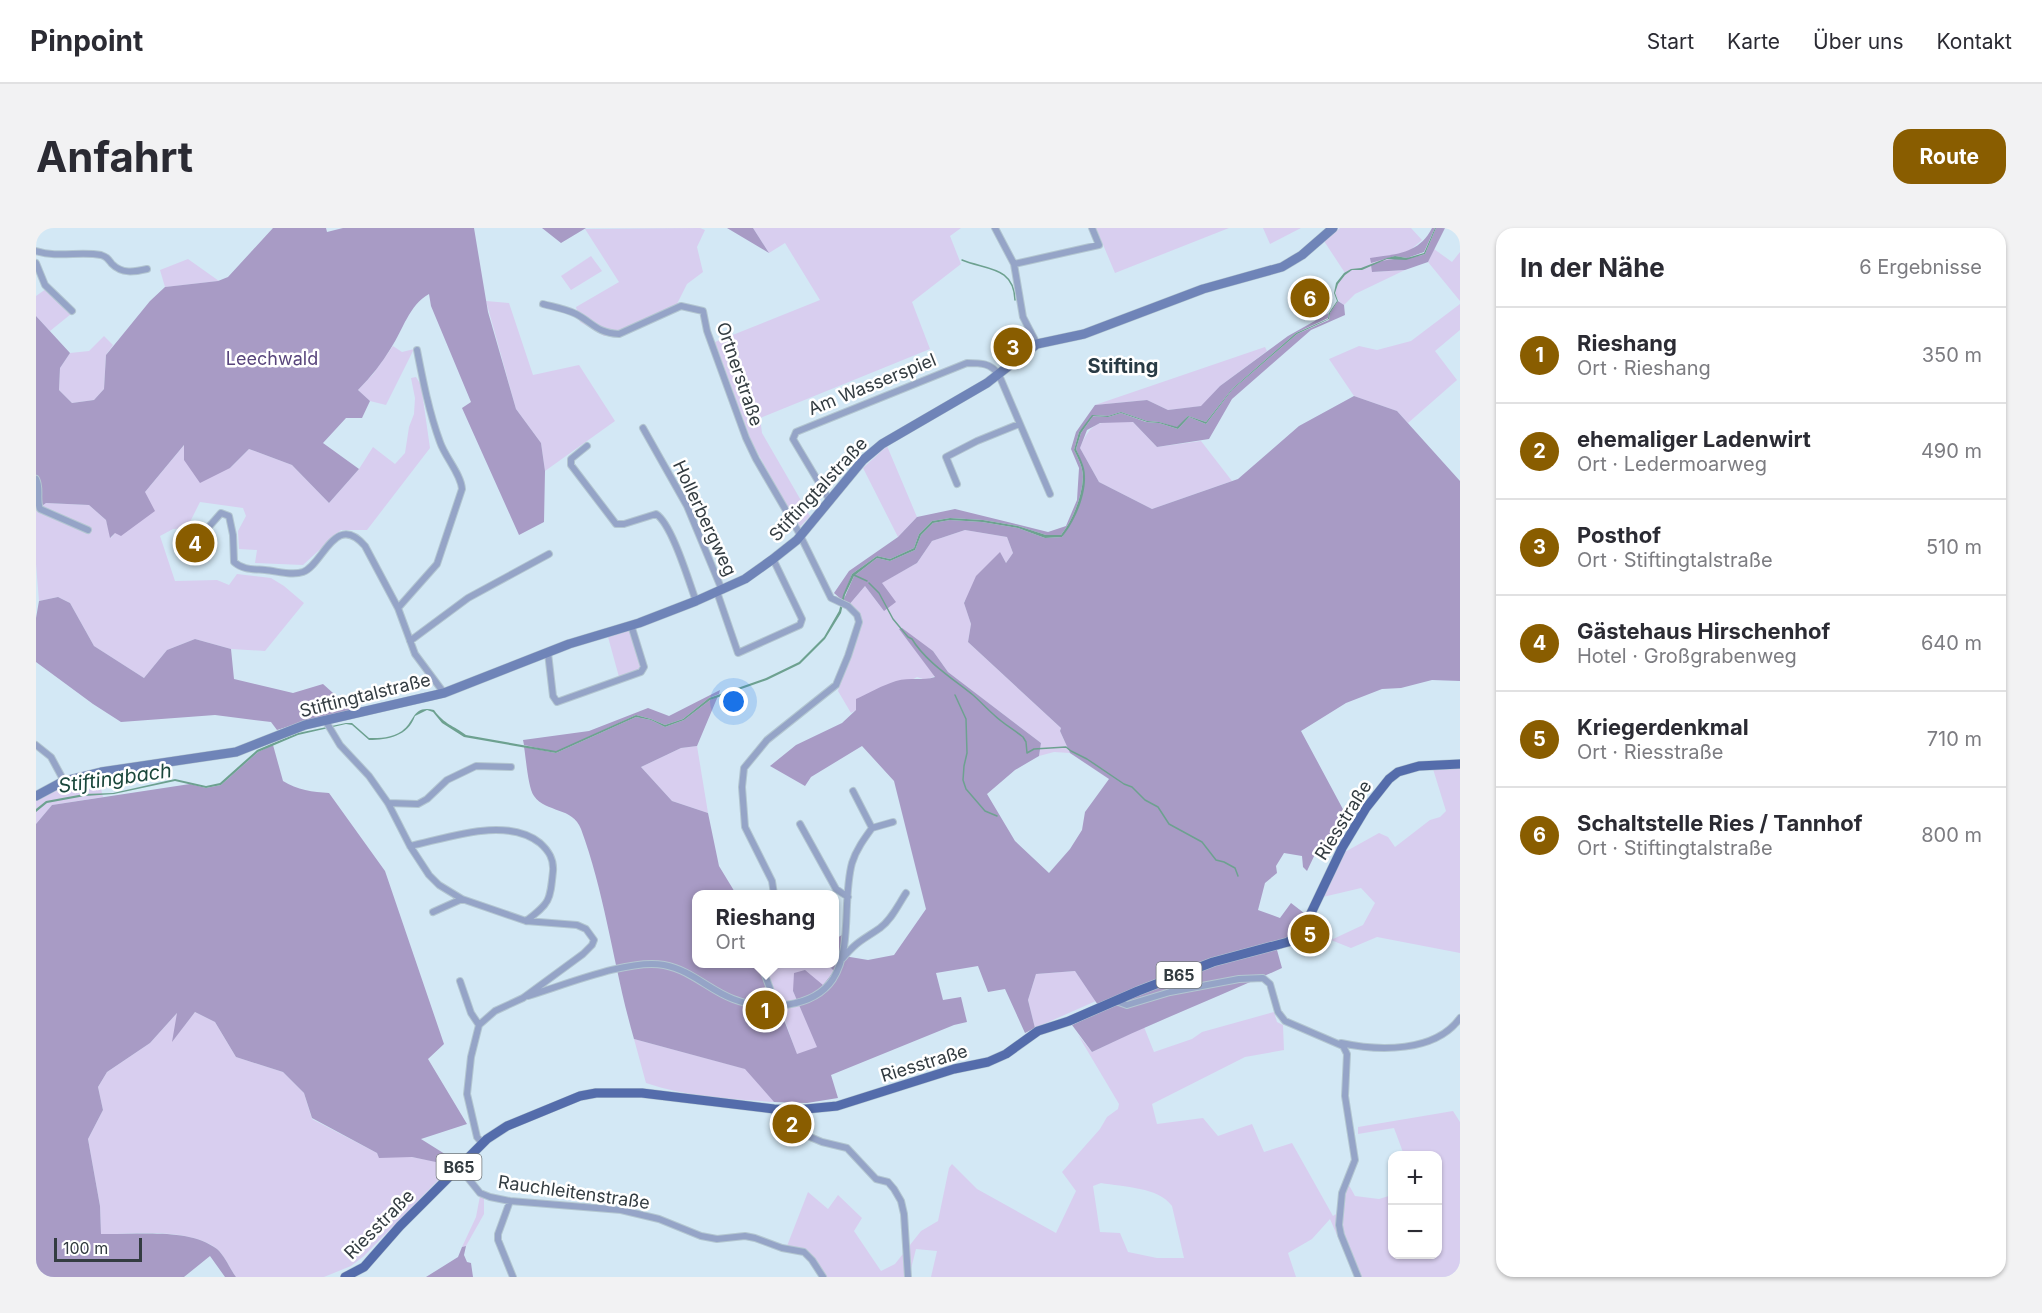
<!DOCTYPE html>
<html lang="de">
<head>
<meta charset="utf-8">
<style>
	body { margin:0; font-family:Inter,sans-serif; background:#f2f2f3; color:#2b2b33 }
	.controls { position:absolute; right:18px; bottom:18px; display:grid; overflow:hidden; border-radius:12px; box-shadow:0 2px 4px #0004 }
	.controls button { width:54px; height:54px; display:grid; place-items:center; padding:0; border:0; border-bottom:2px solid #e1e1e2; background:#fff; color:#2b2b33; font:30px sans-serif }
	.scale { position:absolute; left:18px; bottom:15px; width:88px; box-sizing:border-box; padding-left:6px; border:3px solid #333c41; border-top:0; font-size:16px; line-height:21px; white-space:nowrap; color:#333c41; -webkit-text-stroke:4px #fff; paint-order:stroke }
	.you { position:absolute; left:698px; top:474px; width:21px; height:21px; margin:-15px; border:4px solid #fff; border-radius:50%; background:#1a73e8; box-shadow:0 0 0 9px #1a73e833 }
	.badge { display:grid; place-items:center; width:39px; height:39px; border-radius:50%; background:#895d00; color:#fff; font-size:20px; font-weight:700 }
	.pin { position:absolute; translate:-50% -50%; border:3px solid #fff; box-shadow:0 2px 6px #0006 }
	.popup { position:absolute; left:656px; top:662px; width:147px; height:78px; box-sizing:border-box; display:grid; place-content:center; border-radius:12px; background:#fff; filter:drop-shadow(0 2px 4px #0005); font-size:20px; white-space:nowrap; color:#7c7c81 }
	.popup b { font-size:22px; color:#2b2b33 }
	.popup::after { content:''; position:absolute; left:50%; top:100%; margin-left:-12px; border:12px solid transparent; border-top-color:#fff }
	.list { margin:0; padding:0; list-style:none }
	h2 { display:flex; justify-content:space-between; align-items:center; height:78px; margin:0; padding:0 24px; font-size:26px }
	h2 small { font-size:20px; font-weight:400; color:#7c7c81 }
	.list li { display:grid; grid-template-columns:39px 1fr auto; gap:18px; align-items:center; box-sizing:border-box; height:96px; padding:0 24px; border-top:2px solid #e1e1e2 }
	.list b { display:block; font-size:22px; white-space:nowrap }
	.list p { margin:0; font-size:20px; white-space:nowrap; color:#7c7c81 }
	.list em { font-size:20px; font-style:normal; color:#7c7c81 }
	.map { position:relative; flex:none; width:1424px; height:1049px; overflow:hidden; border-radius:18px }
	header { display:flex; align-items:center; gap:36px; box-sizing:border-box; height:84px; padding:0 30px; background:#fff; border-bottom:2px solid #e1e1e2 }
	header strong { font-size:28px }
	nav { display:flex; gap:33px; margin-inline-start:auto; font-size:21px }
	.intro { display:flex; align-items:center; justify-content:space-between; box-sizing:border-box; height:144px; padding:0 36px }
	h1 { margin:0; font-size:42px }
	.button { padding:15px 27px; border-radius:18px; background:#895d00; color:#fff; font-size:21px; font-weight:700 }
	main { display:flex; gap:36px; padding:0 36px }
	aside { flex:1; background:#fff; border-radius:18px; box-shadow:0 2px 4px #0004 }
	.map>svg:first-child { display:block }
	.green { fill:#d8ceef; fill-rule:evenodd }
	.forest { fill:#a89bc5 }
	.water { fill:#6da190 }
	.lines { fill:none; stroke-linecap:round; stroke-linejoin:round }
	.stream { stroke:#6da190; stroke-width:1.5 }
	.street-casing { stroke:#b3c6d1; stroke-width:8 }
	.secondary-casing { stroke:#b3c6d1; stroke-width:10 }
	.primary-casing { stroke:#b3c6d1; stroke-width:10 }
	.street { stroke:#95a4c7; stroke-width:6 }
	.secondary { stroke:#6f84b8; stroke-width:9 }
	.primary { stroke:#546cab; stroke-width:9 }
	.labels { text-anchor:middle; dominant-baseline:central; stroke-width:5; stroke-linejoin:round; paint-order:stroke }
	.shield { fill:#fff; stroke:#70767a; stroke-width:1.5 }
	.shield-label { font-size:16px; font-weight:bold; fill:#333c41 }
	.park-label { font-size:18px; fill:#58457c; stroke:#fff }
	.street-label { font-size:18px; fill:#333c41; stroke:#fff }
	.neighbourhood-label { font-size:20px; font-weight:bold; fill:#293b45; stroke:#fff }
	.water-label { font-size:20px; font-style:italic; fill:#1a473b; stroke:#fff }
</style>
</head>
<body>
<header>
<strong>Pinpoint</strong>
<nav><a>Start</a><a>Karte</a><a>Über uns</a><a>Kontakt</a></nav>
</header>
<div class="intro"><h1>Anfahrt</h1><a class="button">Route</a></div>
<main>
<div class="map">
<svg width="1424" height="1049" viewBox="0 0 1424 1049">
	<rect width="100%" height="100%" fill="#d3e8f5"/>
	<!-- green -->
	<path class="green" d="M664,0L669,2L661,19L667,44L651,56L641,76L594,98L586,108H568L544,94L540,79L583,54L549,1Z
		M717,0H925L914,8L925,36L876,74L894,121L724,190L726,205L774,288L763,300L715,213L679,114L784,72L749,15L733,25Z
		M1060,0H1193L1079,45Z
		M1227,0H1265L1234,16Z
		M1304,0H1375L1386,12L1372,24L1336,44L1369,42L1319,66L1308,77C1294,68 1300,56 1309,45L1288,13Z
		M1398,21L1416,34L1424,24V73L1392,34Z
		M555,28L566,43L535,62L525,48Z
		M152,31L183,53L129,59L124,42Z
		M10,61L35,86L14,103L0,88V68Z
		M450,73L473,75L497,147L543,137L579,193L509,243L505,215L480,181Z
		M1424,76V102L1399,123L1421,152L1372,195L1361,183L1318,168L1293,131L1323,118L1341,122L1375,113Z
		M68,108L77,117L70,127L68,161L58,172L36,175L23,162L24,140L34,125L53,123Z
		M357,118L366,124L378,121L350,177L334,173L322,162L337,146Z
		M1229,119L1231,123L1184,158L1166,178L1132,182L1111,172L1059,177Z
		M380,149L385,157L394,220L331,302H305L267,337L219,335L221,322L203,321L202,303L210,288L207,280L164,274L151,300L137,301L124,308L139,353L181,352L193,357L201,346L235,350L248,358L268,375L229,423L195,421L159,411L131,422L108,450L58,418L34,375L22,369L3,373L0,336V282L10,275L53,277L70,292L75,310L109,264L149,216L194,240L213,221L256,237L293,275L323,241L337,219L359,236L369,225L373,199L378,186L379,170L375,150Z
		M1097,194L1121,219L1165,213L1196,253L1116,281L1063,254L1044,220C1057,188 1067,195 1097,194Z
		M851,218L881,289L862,309L827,240Z
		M929,302L971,309L977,325L970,335L964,325L928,374L935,396L932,414L1025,500L1024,503L1034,525L1018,524L1003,528L1005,515L912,444L897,423L864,402L899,448L890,452L881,449L815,485L802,463L823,394L812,378L829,358L848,383L845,355L881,335L896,313Z
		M590,402L594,403L606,438L602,443L583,449L572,409Z
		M661,518L672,585L636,573L605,539L645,520Z
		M1424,539V725L1341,709L1315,720L1295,712L1327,697L1339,675L1325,660L1287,669L1307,625L1343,605L1352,609L1359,619L1394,592L1404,589L1410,583L1397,541Z
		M62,548L67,569L16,577L0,596V568L7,563Z
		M729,736H791L798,743L787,757L757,763L782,819L761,827Z
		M1039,743L1060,773L999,800L992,772L1000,746Z
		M142,784L137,812L159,784L179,794L200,829L247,844L268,865L276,891L341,925L343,929H376L417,937L328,1028L315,1038L288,1049H200C194,1041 189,1028 181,1021C155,1000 97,1005 65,1007L64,978L52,911L67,882L62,859L71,844L114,815Z
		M1238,784L1241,794L1247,797L1248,822L1209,829L1116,876L1121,896L1167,890L1182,908L1216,896L1228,924L1256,915L1297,988L1300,986L1309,950L1319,968L1343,971L1356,967V1026H1402V928L1368,927L1358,900L1322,906V899L1417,883L1424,894V1049H1319L1294,991L1276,1011L1252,1025L1260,1049H895L901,1023L880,1021L873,1049H790L778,1030L751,1018L772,964L792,981L802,967L826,990L818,1003L845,1043L859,1036L885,1003L902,993L913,940L916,936L941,961L1020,1005L1040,963L1026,944L1064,901L1071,889L1082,881L1083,876L1042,807L1056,824L1108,799L1118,824L1156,811L1166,804ZM1065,955C1087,959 1123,959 1136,978L1148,1030H1121L1092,1024L1084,1005L1064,1004L1057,958Z
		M598,811L710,841L738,874C695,871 652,869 610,855Z
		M444,968L448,969V986L430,1018L426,1019L440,989Z"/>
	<!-- forest -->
	<path class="forest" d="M237,0H290L291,4L307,0H438L452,84L480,181L505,215L509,243L508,294L483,307L426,180L435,174L395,78L393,66C373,77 367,102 355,120C346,135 335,149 322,162L334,173L326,190H310L287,215L323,241L293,275L256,237L213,221L194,240L164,255L148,232V217L109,264L119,283L85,308L79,305L74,310L70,292L53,277L10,275L0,282V88L34,125L24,140L23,162L36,175L58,172L68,161L70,127L114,73L129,59L182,53L192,49Z
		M506,0H550L525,15Z
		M691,0H717L733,25Z
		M1396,0H1399L1388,24L1371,30L1359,28L1335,35L1334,30C1360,26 1383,26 1396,0Z
		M1400,0H1409L1392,34L1369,42L1336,44L1335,37C1354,28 1369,33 1389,26Z
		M1302,73L1308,77L1309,87L1275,102L1196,171L1173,211L1121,219L1097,194L1064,195L1051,202L1044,220L1063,254L1116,281L1202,251L1263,198L1318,168L1361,183L1424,253V453L1396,452L1365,460L1346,461L1310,475L1265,503L1309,585L1288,620L1281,622L1271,643L1267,639L1266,628L1248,625L1240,638L1241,645L1229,655L1222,682L1244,690L1255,675L1277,692L1295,712L1261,715L1241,722L1246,740C1182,769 1118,794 1056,824L1036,797L1066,783L1039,743L1000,746L992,772L999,800L989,805L969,761L952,764L942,738L900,745L907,772L925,769L931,794L918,797L795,847L802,870L771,875L738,874L709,841L598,811C578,742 570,669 545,601C537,579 510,585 498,568C492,560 490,530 488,519L520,525L600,489L615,492L629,499L648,492L674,472L682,468L661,518L645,520L605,539L636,573L672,585L683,638L700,666H660V736H722L735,774L740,771L761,826L781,819L757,763L758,745L769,742L787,757L798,743L791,736H798L799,711L806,707L808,728L832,732L858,727L890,681L858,553L826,518L775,549L769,558L734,538L760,517L806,495L820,482V471C833,465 847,457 860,453C874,449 887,453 899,449L863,401L866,400L897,423L912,444L1005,515L1003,528L979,542L951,566L979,613L1013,645L1034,621L1046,602L1049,584L1073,551L1034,525L1024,503L1025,500L932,414L935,396L928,375L940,348L964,324L970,335L977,325L971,309L929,302L896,313L881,335L846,355L860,374L848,383L829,358L812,378L807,373L818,348L841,330L854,333L879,322L885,307L897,295L914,292L946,294L982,300L1009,310L1026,309C1045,281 1056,254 1040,221L1045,205L1057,188L1072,189L1085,185L1110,194L1123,195L1142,201L1153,189L1170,196L1196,162L1261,106L1293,92L1294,85Z
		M1293,85L1292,90L1260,105L1196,161L1170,194L1152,188L1142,200L1123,194L1111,193L1085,184L1072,188L1058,187L1043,204L1038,222C1042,230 1047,239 1047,249C1046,269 1037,292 1025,307H1010L982,298L947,292L914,290L896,293L883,306L878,320L854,331L841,328L816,346L806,372L798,365L813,343L862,309L881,289L919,281L1012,304L1030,298L1041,272L1043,240L1035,221L1040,204L1059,177L1111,172L1132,182L1165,178L1184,158L1252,108Z
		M22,369L34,375L58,418L108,450L131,422L159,411L195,421L198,451L257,465L287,456L316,482L280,490L241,502L235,494L179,487L85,494L57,476L0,434V390L3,373Z
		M684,462L683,466L673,470L647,491L629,497L615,491L600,487L520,524L488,517L487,512L553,503L612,480L633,488Z
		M237,517L247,553C261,562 277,564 293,565L349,643L408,816L392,831L431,896L385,911L420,933L414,937L376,929L343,930L341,925L276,890L268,865L247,844L200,829L179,794L159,784L136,814L141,785L114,815L71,844L62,859L67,882L52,911L64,978L65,1006C98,1007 153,999 181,1021C189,1028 194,1041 200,1049H189L174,1028L148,1049H0V596L16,577L154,556L170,560L185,557L222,524Z
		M430,1018L428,1027L431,1034L435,1035L437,1049H390L422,1029L426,1019Z"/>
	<!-- water -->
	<path class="water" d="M1399,0H1400L1389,26L1370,32L1351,31L1326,42H1316L1309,47L1302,56L1299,65L1302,73L1294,85L1293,91L1261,106L1196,162L1170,196L1153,189L1142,201L1123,195L1111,194L1085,185L1072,189L1057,188L1045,205L1040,221C1044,230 1049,238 1049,248C1050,268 1038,295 1026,309L1009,310L982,300L946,294L914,292L897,295L885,307L879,322L854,333L841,330L818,348L809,367L805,385L789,411L764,436L731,452L674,472L648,492L629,499L615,492L600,489L520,525L428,509L406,495L397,484L391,482L379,488C372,508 352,512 333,512L316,497L310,496L262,507L222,524L185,557L170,560L139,553L78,566L49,568L11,575L0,584V581L10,573L48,566L77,565L139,551L170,558L184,555L221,522L235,516L262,505L310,495H316L333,510C344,510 356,510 366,503C379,494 376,477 398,482C409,497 417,497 430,507L520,523L600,487L615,491L629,497L647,491L673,470L730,450L763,434L788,409L803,383L807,367L816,346L841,328L854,331L878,320L883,306L896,293L914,290L947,292L982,298L1010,307H1025C1037,292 1046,269 1047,249C1047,239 1042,230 1038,222L1043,204L1056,187L1072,188L1085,184L1111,193L1123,194L1141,199L1152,188L1170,194L1196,161L1260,105L1292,91L1293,85L1301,73L1298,65L1300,55L1308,45L1315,41L1325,40L1351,30L1359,28L1371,30L1388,25Z"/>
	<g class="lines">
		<!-- stream -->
		<path class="stream" d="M926,32C950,42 978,38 979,72
			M818,347L831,353
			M833,355L843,365L857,391L872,409L876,411C889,433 917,451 937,467C944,473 950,480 957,486C966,495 977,501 987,509L990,514L991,525L998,521L1030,519L1035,523L1051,531L1088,556L1096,559L1109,572L1122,579L1133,596L1166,614L1180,632L1188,634L1199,640L1202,648
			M919,467L930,491L931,525L928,538L927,552L930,561L949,583L961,588"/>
		<!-- street casing -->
		<g class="street-casing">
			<path id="street" d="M959,0L978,36L987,89L1001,116
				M0,23C22,30 44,23 65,27C71,29 72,31 76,36C86,46 98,44 111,41
				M0,35L9,57L36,83
				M978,36L1063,17L1056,0
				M507,76C518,79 530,81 540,86C557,95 561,105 583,106L645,78L667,83L671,103L710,210L720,231L762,303L795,370L812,378L821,387L823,394L812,428L800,457L731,512L708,540L706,559L709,599L736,653L738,666
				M607,200L651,278L686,362
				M551,218L535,231V237L580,296H588L620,286C636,296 653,354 660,373
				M0,251C5,260 0,271 4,281L52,302
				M921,256L910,229L941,213L983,196
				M794,273L757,211L760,204L931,135C945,135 955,135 963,147L1014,266
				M170,302L185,285L193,288L197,307L198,334C207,342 217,341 229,342C241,343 256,348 267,344C287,337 299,283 329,318L362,380L379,426L408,465
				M681,364L702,425L764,397L766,391L737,331
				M362,380L401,336L426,261C425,246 409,229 404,214C393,184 387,153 381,122
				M374,413L432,370L513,326
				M512,425L517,468L521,474L605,444L608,439L595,397
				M289,492L304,517L333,548L352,575L374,618L393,647L403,657L426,671L490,693L541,697L550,701L558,712L556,717L547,726L487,770L459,783L443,797L435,829L431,866L441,909L446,915
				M0,517L15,529L28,553
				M817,563L836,600
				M352,575L382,576L391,571L411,552L440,538L475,539
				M764,596L800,661L812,669
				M374,618C412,610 470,588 504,615C513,623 518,631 517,643C514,673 514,675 490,693
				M397,684L426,671
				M807,730C821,713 827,712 844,700C856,691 862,677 870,665
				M725,736L740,777
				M424,753L435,785L443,797
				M492,768C526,758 594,730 628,737C655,742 673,762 697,771C728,783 777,781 797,751C817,719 806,672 816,635C820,622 828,611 836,600L857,594
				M1080,773L1091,777L1134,764L1203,751L1227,750L1234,756L1242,784L1249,793L1307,818L1311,826L1309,868L1319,932L1306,965L1303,997L1305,1007L1322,1049
				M1305,815C1342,823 1399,825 1424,790
				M738,881L741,895L786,914L811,920L840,951L852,954L858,961L865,973L868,986L872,1049
				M423,939L444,965L454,969L474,973L585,982L623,991L665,1008L681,1011L709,1008L719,1010L746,1020L768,1024L776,1032L787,1049
				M474,973L462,1006V1012L477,1049"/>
		</g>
		<!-- secondary casing -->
		<g class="secondary-casing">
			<path id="secondary" d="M0,568L28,553L65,544L200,524L269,497L408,465L533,416L603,395L660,373L709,351L737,331L761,312L827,232L846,216L951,155L1001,116L1048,106L1167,61L1246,39L1266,27L1297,0"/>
		</g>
		<!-- primary casing -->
		<g class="primary-casing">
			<path id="primary" d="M309,1049L328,1039L364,998L451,911L471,898L544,868L560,865H606L738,881L760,882L801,878L918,841L952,834L970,826L1002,803L1033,793L1102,763L1177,734L1252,714L1266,704L1306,620L1330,580L1353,551L1362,544L1383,538L1424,536"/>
		</g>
		<!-- street -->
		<use href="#street" class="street"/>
		<!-- secondary -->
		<use href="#secondary" class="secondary"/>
		<!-- primary -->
		<use href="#primary" class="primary"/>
	</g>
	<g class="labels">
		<!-- shield labels -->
		<g class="shield">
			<rect x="1120.5" y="734" width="45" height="26" rx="4.5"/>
			<rect x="400.5" y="926" width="45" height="26" rx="4.5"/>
		</g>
		<g class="shield-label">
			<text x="1143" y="747">B65</text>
			<text x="423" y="939">B65</text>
		</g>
		<!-- park labels -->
		<g class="park-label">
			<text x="236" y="130">Leechwald</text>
		</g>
		<!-- street labels -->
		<g class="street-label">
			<text transform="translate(704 146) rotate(71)">Ortnerstraße</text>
			<text transform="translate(836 156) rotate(-22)">Am Wasserspiel</text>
			<text transform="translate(782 261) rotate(-47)">Stiftingtalstraße</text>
			<text transform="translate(669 290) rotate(65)">Hollerbergweg</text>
			<text transform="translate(329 467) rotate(-14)">Stiftingtalstraße</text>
			<text transform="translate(1307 592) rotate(-58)">Riesstraße</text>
			<text transform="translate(888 835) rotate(-17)">Riesstraße</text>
			<text transform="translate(538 964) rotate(8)">Rauchleitenstraße</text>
			<text transform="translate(343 996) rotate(-45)">Riesstraße</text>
		</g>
		<!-- neighbourhood labels -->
		<g class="neighbourhood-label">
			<text x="1087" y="138">Stifting</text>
		</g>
		<!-- water labels -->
		<g class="water-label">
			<text transform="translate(79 550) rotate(-8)">Stiftingbach</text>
		</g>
	</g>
</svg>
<div class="controls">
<button>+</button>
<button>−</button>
</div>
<div class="scale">100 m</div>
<div class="you"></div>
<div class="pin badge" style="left:729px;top:782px">1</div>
<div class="popup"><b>Rieshang</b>Ort</div>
<div class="pin badge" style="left:756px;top:896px">2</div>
<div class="pin badge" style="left:977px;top:119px">3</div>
<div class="pin badge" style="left:159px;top:315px">4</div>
<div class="pin badge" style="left:1274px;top:706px">5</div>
<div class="pin badge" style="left:1274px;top:70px">6</div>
</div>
<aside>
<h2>In der Nähe<small>6 Ergebnisse</small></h2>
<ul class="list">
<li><span class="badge">1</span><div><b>Rieshang</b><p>Ort · Rieshang</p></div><em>350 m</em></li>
<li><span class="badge">2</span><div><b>ehemaliger Ladenwirt</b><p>Ort · Ledermoarweg</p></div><em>490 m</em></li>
<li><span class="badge">3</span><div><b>Posthof</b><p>Ort · Stiftingtalstraße</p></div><em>510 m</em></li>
<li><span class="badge">4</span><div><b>Gästehaus Hirschenhof</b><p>Hotel · Großgrabenweg</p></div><em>640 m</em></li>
<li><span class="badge">5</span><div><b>Kriegerdenkmal</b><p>Ort · Riesstraße</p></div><em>710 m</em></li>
<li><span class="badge">6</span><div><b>Schaltstelle Ries / Tannhof</b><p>Ort · Stiftingtalstraße</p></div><em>800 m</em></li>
</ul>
</aside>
</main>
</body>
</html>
